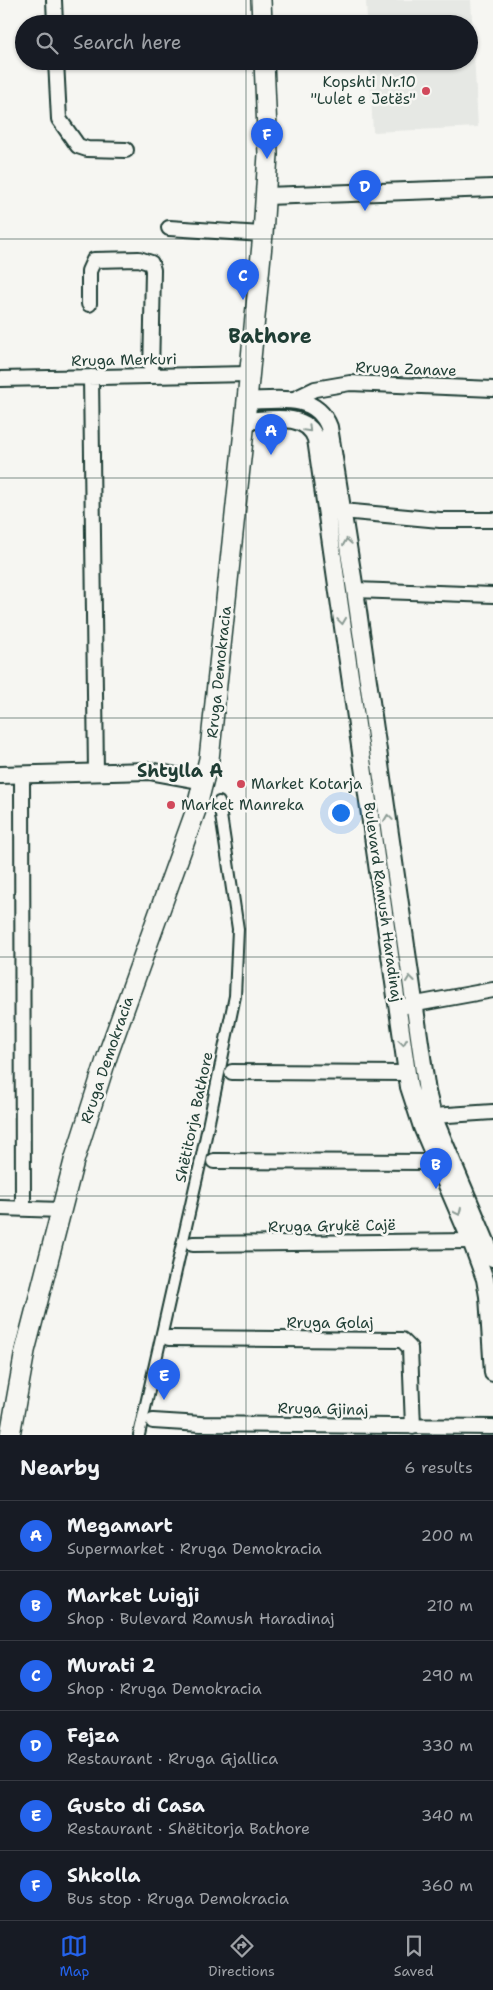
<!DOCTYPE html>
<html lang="en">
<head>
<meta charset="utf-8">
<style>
	body { margin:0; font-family:"Shantell Sans",sans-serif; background:#242831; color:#f1f3f6 }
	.you { position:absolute; left:340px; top:812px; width:18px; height:18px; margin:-12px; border:4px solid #fff; border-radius:50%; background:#1a73e8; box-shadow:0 0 0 8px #1a73e833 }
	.badge { display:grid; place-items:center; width:32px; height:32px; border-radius:50%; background:#2563eb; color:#fff; font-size:16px; font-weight:700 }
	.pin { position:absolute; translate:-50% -41px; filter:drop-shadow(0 1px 2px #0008) }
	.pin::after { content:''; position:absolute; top:26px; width:18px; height:15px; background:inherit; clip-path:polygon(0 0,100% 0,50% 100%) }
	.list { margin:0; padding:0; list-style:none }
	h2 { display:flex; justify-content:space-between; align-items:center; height:65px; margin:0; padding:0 20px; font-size:21px }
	h2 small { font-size:16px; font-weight:400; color:#9ea1a6 }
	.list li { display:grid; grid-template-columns:32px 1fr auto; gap:15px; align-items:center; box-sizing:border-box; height:70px; padding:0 20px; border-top:1px solid #363941 }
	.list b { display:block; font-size:19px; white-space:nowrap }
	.list p { margin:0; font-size:16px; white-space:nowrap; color:#9ea1a6 }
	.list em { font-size:16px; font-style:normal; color:#9ea1a6 }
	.icon { flex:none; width:28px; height:28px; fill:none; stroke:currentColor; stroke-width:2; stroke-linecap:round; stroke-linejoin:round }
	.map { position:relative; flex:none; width:493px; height:1435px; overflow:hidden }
	.search { position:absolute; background:#171b24; box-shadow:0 1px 4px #0004; left:15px; right:15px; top:15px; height:55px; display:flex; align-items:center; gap:12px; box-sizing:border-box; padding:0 18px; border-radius:28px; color:#9ea1a6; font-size:19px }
	.sheet { height:485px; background:#171b24 }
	nav { display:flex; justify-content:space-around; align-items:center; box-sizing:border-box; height:70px; border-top:1px solid #363941; background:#171b24; font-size:14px; color:#9ea1a6 }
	nav a { display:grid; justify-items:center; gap:2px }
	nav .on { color:#2563eb }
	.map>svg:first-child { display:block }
	.built { fill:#e6e8e4 }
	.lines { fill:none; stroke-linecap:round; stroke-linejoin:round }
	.pedestrian-casing { stroke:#1f3d34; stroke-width:14 }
	.minor-casing { stroke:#1f3d34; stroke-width:18 }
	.tertiary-casing { stroke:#1f3d34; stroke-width:20 }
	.secondary-casing { stroke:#1f3d34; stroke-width:22 }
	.pedestrian { stroke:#f6f6f2; stroke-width:10 }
	.minor { stroke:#f6f6f2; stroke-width:14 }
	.tertiary { stroke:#f6f6f2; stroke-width:16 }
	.secondary { stroke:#f6f6f2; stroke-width:19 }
	.oneway { stroke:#8a9a93 }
	.grid { fill:none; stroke:#1f3d34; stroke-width:1; stroke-opacity:0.55 }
	.poi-dot { fill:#d1495b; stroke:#f6f6f2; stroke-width:2 }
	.labels { text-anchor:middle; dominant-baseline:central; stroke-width:5; stroke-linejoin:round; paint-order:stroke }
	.poi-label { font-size:15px; fill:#1f3d34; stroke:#f6f6f2; text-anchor:start }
	.street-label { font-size:15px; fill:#1f3d34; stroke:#f6f6f2 }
	.quarter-label { font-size:18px; font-weight:bold; fill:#1f3d34; stroke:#f6f6f2 }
	.district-label { font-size:20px; font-weight:bold; fill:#1f3d34; stroke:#f6f6f2 }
</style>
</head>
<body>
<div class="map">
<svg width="493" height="1435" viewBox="0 0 493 1435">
	<rect width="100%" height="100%" fill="#f6f6f2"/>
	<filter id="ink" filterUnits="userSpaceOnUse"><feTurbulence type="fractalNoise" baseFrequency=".02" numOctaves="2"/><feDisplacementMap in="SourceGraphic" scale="10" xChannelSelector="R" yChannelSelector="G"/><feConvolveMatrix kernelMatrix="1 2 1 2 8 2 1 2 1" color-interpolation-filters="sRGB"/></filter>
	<g filter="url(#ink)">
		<!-- built -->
		<path class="built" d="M366,0H471L478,127L373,132L369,61H469V24H367Z"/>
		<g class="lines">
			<!-- pedestrian casing -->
			<g class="pedestrian-casing">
				<path id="pedestrian" d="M139,1435L201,1160L235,996L238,929L219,802"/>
			</g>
			<!-- minor casing -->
			<g class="minor-casing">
				<path id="minor" d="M54,0L55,24
					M56,61L59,119L78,146L87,149L126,150
					M169,228L263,234
					M89,304V271L94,260L139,259L151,263L153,270L151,376
					M91,377L96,772
					M0,379L249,374
					M290,401L315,389L350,383L493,389
					M342,511L440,520H493
					M355,590L493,595
					M22,775L23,1208
					M405,1006L493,990
					M232,1072L407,1073
					M433,1116L493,1112
					M214,1161L436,1162
					M0,1208L61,1210
					M193,1244L471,1241
					M169,1338L402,1340L410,1348L413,1427
					M153,1421L201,1424L493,1427"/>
			</g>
			<!-- tertiary casing -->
			<g class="tertiary-casing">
				<path id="tertiary" d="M266,196L493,188
					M247,401C277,400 316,392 329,427L355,590L427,1092L433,1116L493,1258
					M245,421C269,420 306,411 316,439L409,1087L422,1127L471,1241L485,1279L488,1296L493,1373
					M0,775L149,771L204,781"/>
			</g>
			<!-- secondary casing -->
			<g class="secondary-casing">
				<path id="secondary" d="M261,0L262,24
					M10,1435L25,1351L74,1161L108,1054L196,810L209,759L245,421L263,234L268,154L264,61"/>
			</g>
			<!-- pedestrian -->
			<use href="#pedestrian" class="pedestrian"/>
			<!-- minor -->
			<use href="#minor" class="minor"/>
			<!-- tertiary -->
			<use href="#tertiary" class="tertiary"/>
			<!-- secondary -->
			<use href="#secondary" class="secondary"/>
		</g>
		<!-- one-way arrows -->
		<defs><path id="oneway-chevron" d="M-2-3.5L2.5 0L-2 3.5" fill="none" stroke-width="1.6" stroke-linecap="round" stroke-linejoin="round" transform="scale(1.25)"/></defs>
		<g class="oneway">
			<use href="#oneway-chevron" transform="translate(308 429) rotate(46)"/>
			<use href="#oneway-chevron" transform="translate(347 542) rotate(-99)"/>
			<use href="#oneway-chevron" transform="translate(342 621) rotate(82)"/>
			<use href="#oneway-chevron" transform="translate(388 818) rotate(-98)"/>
			<use href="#oneway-chevron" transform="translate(410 979) rotate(-97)"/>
			<use href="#oneway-chevron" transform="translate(403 1042) rotate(82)"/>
			<use href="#oneway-chevron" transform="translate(458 1212) rotate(65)"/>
		</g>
	</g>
	<!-- grid -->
	<path class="grid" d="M246,0V24M246,61V1435M0,239H493M0,478H493M0,718H493M0,957H493M0,1196H493"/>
	<!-- markers -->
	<g class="poi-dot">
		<circle cx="426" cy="91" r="5"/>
		<circle cx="241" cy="784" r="5"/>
		<circle cx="171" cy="805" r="5"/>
	</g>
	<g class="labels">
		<!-- poi labels -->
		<g class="poi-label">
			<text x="416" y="82" text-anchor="end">Kopshti Nr.10<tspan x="416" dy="17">"Lulet e Jetës"</tspan></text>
			<text x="251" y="784">Market Kotarja</text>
			<text x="181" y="805">Market Manreka</text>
		</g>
		<!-- street labels -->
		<g class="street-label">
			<text transform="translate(124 360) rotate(-1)">Rruga Merkuri</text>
			<text transform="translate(406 369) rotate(2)">Rruga Zanave</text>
			<text transform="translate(219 672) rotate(-84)">Rruga Demokracia</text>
			<text transform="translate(383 902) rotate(82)">Bulevard Ramush Haradinaj</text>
			<text transform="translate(107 1060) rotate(-71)">Rruga Demokracia</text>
			<text transform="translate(194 1117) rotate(-78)">Shëtitorja Bathore</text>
			<text transform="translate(332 1226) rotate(-1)">Rruga Grykë Cajë</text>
			<text x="330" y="1323">Rruga Golaj</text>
			<text transform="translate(323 1409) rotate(1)">Rruga Gjinaj</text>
		</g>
		<!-- quarter labels -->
		<g class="quarter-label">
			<text x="180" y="771">Shtylla A</text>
		</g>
		<!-- district labels -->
		<g class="district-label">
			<text x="270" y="336">Bathore</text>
		</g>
	</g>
</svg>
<div class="you"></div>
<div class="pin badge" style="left:271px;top:455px">A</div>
<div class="pin badge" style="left:436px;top:1189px">B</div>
<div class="pin badge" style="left:243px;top:300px">C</div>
<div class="pin badge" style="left:365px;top:211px">D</div>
<div class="pin badge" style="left:164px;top:1400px">E</div>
<div class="pin badge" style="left:267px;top:159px">F</div>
<div class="search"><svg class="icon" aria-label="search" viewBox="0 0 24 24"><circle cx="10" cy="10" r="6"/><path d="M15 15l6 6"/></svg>Search here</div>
</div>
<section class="sheet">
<h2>Nearby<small>6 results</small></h2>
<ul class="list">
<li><span class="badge">A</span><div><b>Megamart</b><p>Supermarket · Rruga Demokracia</p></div><em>200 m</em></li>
<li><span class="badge">B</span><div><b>Market Luigji</b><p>Shop · Bulevard Ramush Haradinaj</p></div><em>210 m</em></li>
<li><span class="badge">C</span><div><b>Murati 2</b><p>Shop · Rruga Demokracia</p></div><em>290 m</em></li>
<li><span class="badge">D</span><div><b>Fejza</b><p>Restaurant · Rruga Gjallica</p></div><em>330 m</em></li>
<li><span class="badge">E</span><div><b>Gusto di Casa</b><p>Restaurant · Shëtitorja Bathore</p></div><em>340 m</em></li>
<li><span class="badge">F</span><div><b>Shkolla</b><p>Bus stop · Rruga Demokracia</p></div><em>360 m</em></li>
</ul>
</section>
<nav>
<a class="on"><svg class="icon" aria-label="map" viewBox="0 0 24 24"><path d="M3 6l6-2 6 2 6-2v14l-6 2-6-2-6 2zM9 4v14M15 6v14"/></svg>Map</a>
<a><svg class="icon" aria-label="directions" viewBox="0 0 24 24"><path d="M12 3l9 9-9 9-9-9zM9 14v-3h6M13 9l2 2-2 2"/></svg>Directions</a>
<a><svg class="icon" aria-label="saved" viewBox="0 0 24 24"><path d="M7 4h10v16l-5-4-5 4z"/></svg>Saved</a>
</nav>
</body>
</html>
